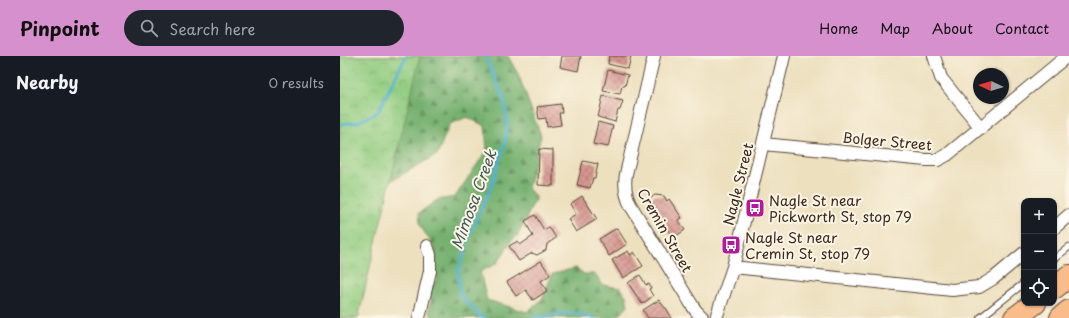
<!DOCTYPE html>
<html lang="en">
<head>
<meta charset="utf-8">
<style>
	body { margin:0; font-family:"Playpen Sans",sans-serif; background:#20242c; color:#f1f3f6 }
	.controls { position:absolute; right:12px; bottom:12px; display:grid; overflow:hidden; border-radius:8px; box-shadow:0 1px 3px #0004 }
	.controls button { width:36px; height:36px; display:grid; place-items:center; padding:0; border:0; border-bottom:1px solid #363941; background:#171b24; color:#f1f3f6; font:20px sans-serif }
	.compass { position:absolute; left:633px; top:12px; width:36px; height:36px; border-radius:50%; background:#171b24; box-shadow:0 1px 3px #0004; rotate:274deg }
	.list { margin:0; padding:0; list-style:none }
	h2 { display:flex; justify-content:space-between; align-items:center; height:52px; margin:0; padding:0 16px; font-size:17px }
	h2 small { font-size:13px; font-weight:400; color:#9ea1a6 }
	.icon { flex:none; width:22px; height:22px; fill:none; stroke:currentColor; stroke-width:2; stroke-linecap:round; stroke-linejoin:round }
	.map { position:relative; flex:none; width:729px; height:262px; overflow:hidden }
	header { display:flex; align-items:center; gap:24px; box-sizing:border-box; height:56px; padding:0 20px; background:#d690ce; color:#111 }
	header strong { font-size:19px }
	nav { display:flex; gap:22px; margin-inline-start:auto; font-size:14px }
	.search { width:280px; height:36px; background:#20242c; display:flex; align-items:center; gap:10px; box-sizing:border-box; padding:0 14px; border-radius:22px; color:#9ea1a6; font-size:15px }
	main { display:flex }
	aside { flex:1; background:#171b24 }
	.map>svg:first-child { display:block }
	.forest { fill:url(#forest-firs); stroke:#586d46 }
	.park { fill:url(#park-crowns); stroke:#667b4f }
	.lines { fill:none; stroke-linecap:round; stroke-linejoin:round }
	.stream { stroke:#50b1cf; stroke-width:3 }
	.building { fill:url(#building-cross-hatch) }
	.service-casing { stroke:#564536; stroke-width:8 }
	.minor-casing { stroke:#564536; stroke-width:14 }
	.motorway-casing { stroke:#564536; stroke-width:24 }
	.service { stroke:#fff; stroke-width:6 }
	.minor { stroke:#fff; stroke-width:12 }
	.motorway { stroke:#f9bc8a; stroke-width:22 }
	.labels { text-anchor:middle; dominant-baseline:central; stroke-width:4; stroke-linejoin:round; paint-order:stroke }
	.street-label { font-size:14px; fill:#3b2a1e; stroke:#fcf5e5 }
	.poi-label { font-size:14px; fill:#3b2a1e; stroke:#fcf5e5; text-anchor:start }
	.water-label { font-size:15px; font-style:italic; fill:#42595c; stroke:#fcf5e5 }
</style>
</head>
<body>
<header>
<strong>Pinpoint</strong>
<div class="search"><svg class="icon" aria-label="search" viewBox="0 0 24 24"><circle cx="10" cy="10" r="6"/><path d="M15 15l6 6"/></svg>Search here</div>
<nav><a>Home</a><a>Map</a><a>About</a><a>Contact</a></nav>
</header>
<main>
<aside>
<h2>Nearby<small>0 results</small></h2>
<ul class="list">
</ul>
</aside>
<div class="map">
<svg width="729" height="262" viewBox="0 0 729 262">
	<defs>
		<pattern id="forest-firs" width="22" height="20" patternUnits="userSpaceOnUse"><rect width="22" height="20" fill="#74b06e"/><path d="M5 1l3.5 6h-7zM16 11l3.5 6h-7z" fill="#608f5a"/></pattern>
		<pattern id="park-crowns" width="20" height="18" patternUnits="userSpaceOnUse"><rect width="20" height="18" fill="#91cc80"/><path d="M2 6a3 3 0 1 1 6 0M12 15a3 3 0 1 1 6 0" fill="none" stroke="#7eaf6e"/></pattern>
		<pattern id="building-cross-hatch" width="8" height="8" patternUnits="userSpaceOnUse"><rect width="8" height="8" fill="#d79691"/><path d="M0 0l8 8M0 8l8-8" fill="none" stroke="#b07b76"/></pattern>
	</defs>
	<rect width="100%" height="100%" fill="#fcf5e5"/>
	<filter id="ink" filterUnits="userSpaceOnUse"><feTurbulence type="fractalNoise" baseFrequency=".025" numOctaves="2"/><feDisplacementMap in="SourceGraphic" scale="8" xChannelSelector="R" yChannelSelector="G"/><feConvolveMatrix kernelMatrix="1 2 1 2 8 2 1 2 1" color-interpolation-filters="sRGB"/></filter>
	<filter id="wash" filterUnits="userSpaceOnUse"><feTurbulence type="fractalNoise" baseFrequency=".012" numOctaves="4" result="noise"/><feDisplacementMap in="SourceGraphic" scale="16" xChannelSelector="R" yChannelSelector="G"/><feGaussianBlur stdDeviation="0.9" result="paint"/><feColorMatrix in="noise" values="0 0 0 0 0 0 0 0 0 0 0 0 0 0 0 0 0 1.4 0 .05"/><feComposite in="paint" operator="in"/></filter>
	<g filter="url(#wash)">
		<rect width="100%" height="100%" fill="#ede0bf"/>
		<!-- forest -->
		<path class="forest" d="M0,0H168L179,20L201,80L188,132L196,142L178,179L170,187L157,207L140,216L147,244L187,256L203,242L212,218L236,212L244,218H255L263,229L281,232L286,240L288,249L283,256L275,262H93L88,255L91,245C86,236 92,230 97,223L94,201L95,193L80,169L79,157L97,144L115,141L147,94L145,70L127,61L110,68L103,84L98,98L49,126L18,262H0Z"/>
		<!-- park -->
		<path class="park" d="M0,0H80L18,262H0Z"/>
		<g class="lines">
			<!-- stream -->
			<path class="stream" d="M145,0L164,43L167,65L165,86L151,131L129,180L118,216L120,239L141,261L145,262
				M1,68L18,66L38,56L66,0
				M192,262L218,258L239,257L254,262"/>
		</g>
		<g id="blocks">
			<!-- building -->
			<path class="building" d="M222,0H241L238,15L220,11Z
				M269,0H291L288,13L268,8Z
				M268,14L288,19L285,30H282L280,38L263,35Z
				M263,40L283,45L280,54H278L275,66L258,61Z
				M221,48L222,57H219L221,69L207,71L206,62L199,63L197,51Z
				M258,66L273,70L268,91L253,88Z
				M199,93L213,94V130L198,129Z
				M243,105L258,108L255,122H253L250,132L237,129Z
				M315,139L324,140L327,145L329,143L342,162L338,164L345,174L333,182L308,144Z
				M242,140L257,163L236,176L228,163L236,158L230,148Z
				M195,159L204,174L209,171L216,182L207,188L206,194L197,199L192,197L179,205L169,190L178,185L180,189L193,180L185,165Z
				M277,172L287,188L269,200L259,183Z
				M288,195L290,199L294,196L303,210L283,222L272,204Z
				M201,205L210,219L201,225L207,235L193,244L186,234L176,240L167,226Z
				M300,219L306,229L309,228L311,232L309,233L313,240L302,248L288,227Z
				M319,244L325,252H326L332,262H308L303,254Z"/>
		</g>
	</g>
	<g filter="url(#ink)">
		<use href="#blocks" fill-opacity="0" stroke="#564536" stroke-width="1"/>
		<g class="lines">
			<!-- service casing -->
			<g class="service-casing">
				<path id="service" d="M714,203L729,191
					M640,262L684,227"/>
			</g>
			<!-- minor casing -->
			<g class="minor-casing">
				<path id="minor" d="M314,0L286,118C284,130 285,139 291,150L352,249L356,255L363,262
					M594,0L601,22L641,72
					M423,88L586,104H598L607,99L727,0
					M714,172L729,159
					M393,211L612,234L639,231L654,222L684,197
					M79,262L90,215V199L87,190
					M376,262L393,211L444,0"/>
			</g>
			<!-- motorway casing -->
			<g class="motorway-casing">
				<path id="motorway" d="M714,232L729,220
					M675,262L695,247
					M721,262L729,255"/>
			</g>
			<!-- service -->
			<use href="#service" class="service"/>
			<!-- minor -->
			<use href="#minor" class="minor"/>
			<!-- motorway -->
			<use href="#motorway" class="motorway"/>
		</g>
	</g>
	<!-- icons -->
	<defs>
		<g id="bus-square" transform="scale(1)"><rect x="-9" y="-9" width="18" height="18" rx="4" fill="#b5179e" stroke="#fcf5e5"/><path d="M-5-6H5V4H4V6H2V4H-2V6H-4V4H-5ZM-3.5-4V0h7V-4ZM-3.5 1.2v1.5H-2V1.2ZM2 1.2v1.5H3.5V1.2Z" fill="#fff"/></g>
	</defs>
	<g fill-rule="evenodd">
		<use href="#bus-square" x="415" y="152"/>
		<use href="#bus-square" x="391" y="189"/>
	</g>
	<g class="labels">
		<!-- street labels -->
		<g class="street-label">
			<text transform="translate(547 85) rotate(5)">Bolger Street</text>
			<text transform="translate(398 128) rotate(-76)">Nagle Street</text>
			<text transform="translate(325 174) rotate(60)">Cremin Street</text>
		</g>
		<!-- poi labels -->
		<g class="poi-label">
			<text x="429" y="144">Nagle St near<tspan x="429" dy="16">Pickworth St, stop 79</tspan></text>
			<text x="405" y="181">Nagle St near<tspan x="405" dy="16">Cremin St, stop 79</tspan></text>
		</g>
		<!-- water labels -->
		<g class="water-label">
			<text transform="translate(133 143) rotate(-70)">Mimosa Creek</text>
		</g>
	</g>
</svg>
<div class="controls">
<button>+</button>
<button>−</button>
<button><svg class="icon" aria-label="locate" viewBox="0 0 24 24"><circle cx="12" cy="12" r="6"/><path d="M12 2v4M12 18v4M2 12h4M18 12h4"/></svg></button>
</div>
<svg class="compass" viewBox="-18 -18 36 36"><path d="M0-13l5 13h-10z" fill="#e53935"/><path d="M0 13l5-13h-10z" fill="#9ea1a6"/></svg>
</div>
</main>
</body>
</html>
